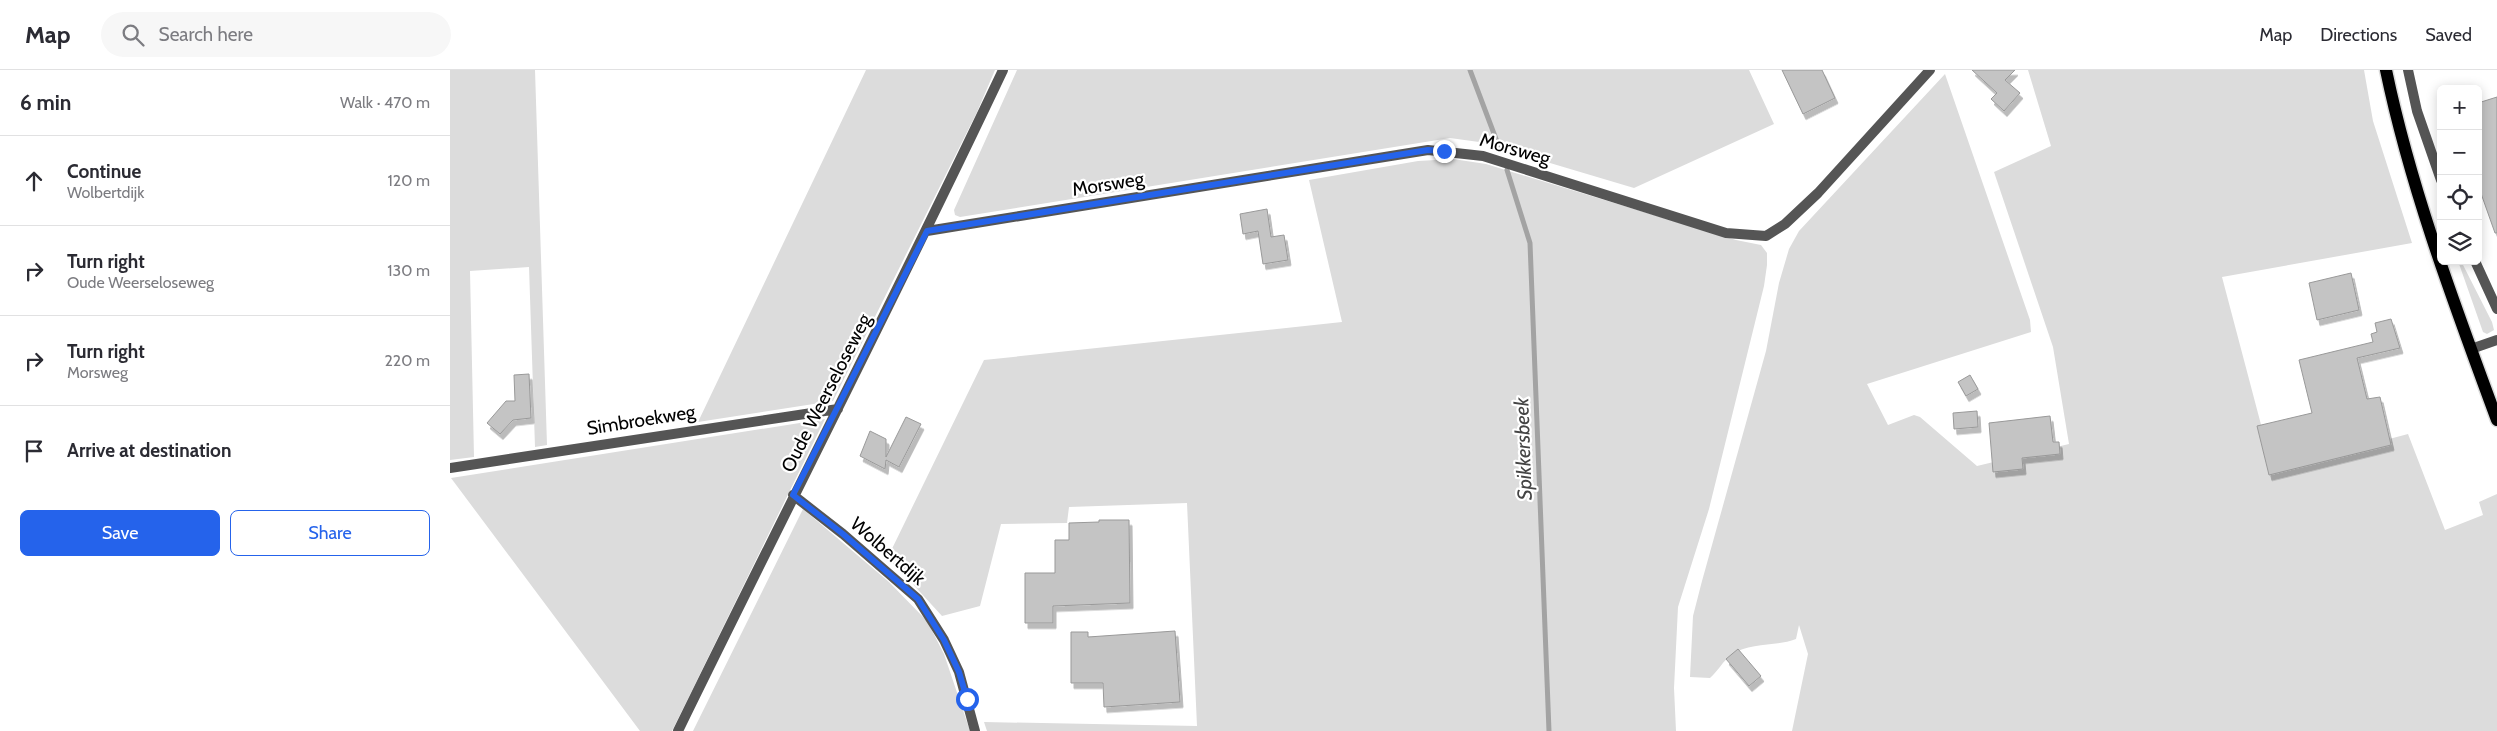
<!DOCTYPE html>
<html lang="en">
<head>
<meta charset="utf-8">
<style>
	body { margin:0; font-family:Cabin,sans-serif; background:#f7f7f7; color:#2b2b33 }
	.controls { position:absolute; right:15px; top:15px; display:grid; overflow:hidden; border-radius:8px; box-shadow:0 2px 12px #0003 }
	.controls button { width:45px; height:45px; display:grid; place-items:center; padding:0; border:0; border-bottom:1px solid #e1e1e2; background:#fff; color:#2b2b33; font:25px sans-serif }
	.stop { position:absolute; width:15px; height:15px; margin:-11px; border:4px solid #2563eb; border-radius:50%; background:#fff }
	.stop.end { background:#2563eb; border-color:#fff; box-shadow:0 1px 5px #0008 }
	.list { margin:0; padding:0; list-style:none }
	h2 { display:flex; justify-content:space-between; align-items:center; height:65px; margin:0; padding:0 20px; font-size:21px }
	h2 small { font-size:16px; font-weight:400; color:#7c7c81 }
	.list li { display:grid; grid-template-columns:32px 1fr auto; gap:15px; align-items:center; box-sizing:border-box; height:90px; padding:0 20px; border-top:1px solid #e1e1e2 }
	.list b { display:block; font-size:19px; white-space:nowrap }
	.list p { margin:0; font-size:16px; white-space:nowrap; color:#7c7c81 }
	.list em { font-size:16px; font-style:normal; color:#7c7c81 }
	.actions { display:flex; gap:10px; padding:15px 20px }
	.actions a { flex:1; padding:11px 0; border:1px solid #2563eb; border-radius:8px; text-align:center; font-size:18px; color:#2563eb }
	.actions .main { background:#2563eb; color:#fff }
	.icon { flex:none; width:28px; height:28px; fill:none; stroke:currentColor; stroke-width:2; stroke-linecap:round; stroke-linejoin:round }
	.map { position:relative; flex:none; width:2047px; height:661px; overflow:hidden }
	header { display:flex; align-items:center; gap:30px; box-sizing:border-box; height:70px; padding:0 25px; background:#fff; border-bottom:1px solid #e1e1e2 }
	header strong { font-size:24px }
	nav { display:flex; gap:28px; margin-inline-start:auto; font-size:18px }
	.search { width:350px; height:45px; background:#f7f7f7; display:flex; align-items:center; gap:12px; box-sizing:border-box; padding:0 18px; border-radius:28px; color:#7c7c81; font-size:19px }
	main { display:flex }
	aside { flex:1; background:#fff }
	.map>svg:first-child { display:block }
	.green { fill:#dcdcdc }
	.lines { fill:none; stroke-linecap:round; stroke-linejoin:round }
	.stream { stroke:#a3a3a3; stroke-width:5 }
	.building { fill:#c4c4c4; stroke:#999; filter:url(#shadow) }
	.primary-casing { stroke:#dbdbdb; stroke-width:15 }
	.minor { stroke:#555; stroke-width:10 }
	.primary { stroke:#000; stroke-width:12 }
	.route { stroke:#2563eb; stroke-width:6 }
	.labels { text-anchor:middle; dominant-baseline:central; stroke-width:4.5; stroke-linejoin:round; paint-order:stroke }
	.street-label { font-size:19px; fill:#000; stroke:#fff }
	.water-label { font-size:20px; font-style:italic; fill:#444; stroke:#fff }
</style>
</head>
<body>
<header>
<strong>Map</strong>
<div class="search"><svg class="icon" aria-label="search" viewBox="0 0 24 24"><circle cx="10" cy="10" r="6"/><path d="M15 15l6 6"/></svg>Search here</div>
<nav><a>Map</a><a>Directions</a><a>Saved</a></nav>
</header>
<main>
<aside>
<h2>6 min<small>Walk · 470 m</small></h2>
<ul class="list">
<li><svg class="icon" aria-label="ahead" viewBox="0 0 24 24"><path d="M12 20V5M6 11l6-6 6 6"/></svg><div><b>Continue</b><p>Wolbertdijk</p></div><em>120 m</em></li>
<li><svg class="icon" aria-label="right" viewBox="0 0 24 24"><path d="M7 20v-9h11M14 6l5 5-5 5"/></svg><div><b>Turn right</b><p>Oude Weerseloseweg</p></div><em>130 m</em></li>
<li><svg class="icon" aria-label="right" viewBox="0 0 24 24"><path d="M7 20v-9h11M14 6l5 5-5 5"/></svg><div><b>Turn right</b><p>Morsweg</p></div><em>220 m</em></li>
<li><svg class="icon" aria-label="arrive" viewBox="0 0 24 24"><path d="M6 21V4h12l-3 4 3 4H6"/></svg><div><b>Arrive at destination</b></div></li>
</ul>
<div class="actions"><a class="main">Save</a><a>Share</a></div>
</aside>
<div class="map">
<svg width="2047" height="661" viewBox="0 0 2047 661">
	<defs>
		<filter id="shadow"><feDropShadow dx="3" dy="5.5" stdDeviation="0" flood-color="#0004"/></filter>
	</defs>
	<rect width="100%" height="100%" fill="#fff"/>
	<!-- green -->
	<path class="green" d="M0,0H85L97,375L85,377L79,197L20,201L24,387L0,390Z
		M416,0H545L527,42L383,331L248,352Z
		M567,0H1299L1324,54L1184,118L1029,72L1000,68L510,147L505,145L504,140Z
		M1578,0H1914L1923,51L1962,173L1772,207L1823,400L1958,364L1995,460L2033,445L2029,432L2047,424V661H1342L1358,584L1349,555L1346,569C1325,577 1300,572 1281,585C1273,591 1268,601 1260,608L1240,607L1243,546L1252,511L1316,281L1329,213L1339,179L1349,161L1495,4L1580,250L1581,262L1417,314L1438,355L1464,345L1470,347L1527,396L1619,374L1603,277L1544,102L1601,76Z
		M1003,89L1036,94L1286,170L1311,175L1317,183V195L1314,216L1259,439L1228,537L1224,618L1226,661H537L534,652L747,656L737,433L619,437L617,453L551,454L530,536L492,546L448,498L437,489L534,290L892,252L859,110L968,91Z
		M2008,191H2011L2042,252L2044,260L2037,264L2033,262Z
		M375,349L222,661H190L1,408Z
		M353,439L439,512L477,551L494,584L520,661H243Z"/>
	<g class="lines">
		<!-- stream -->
		<path class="stream" d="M1020,0L1049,77
			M1057,100L1080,173L1099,661"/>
	</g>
	<!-- building -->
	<path class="building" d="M1332,0H1372L1385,28L1353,44Z
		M1522,0H1565L1555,10L1570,23L1554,41L1541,29L1547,23Z
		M2047,27V163H2045L2028,115V33Z
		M817,139L821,167L834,165L838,190L813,194L808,161L793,164L790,144Z
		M1901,203L1909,240L1867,250L1859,213Z
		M1941,249L1950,278L1907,288L1917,329L1930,327L1941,375L1819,405L1807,356L1862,343L1849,290L1923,272L1921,264L1927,262L1925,253Z
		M79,304L81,348L63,350L50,364L37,353L56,331H65L64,305Z
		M1520,305L1528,319L1516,326L1508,312Z
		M1527,341L1528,357L1504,359L1503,343Z
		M1600,346L1603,372H1609L1610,384L1572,388L1573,399L1543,402L1539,353Z
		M456,347L471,354L449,397L436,390L435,399L410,386L420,361L436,369V387Z
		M649,450H679L680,533L603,536V553H575V503H605V470H619V453L649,452Z
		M725,561L730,632L654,637L653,613H621V562H638V567Z
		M1288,579L1311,606L1299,616L1276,589Z"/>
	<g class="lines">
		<!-- primary casing -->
		<g class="primary-casing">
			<path id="primary" d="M1936,0C1961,120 2005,236 2047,350"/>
		</g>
		<!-- minor -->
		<path class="minor" d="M1958,0L1967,41L1991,110
			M477,161L978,80L1033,86L1276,163L1316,166L1335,154L1368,123L1480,0
			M2025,191L2047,239
			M2021,279L2047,270
			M0,398L388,339
			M343,425L393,464L468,529L494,570L509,602L525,661
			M228,661C336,440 448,222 553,0"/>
		<!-- primary -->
		<use href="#primary" class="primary"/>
	</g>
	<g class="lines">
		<!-- route -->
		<path class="route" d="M517,629L509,602L494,570L468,529L393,464L343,425L477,161L978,80L994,81"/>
	</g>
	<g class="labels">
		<!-- street labels -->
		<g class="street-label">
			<text transform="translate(1065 79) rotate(16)">Morsweg</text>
			<text transform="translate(658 114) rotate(-9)">Morsweg</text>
			<text transform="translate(376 323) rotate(-63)">Oude Weerseloseweg</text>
			<text transform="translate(191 350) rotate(-9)">Simbroekweg</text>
			<text transform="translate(438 481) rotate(41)">Wolbertdijk</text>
		</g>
		<!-- water labels -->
		<g class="water-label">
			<text transform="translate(1073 379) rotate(-92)">Spikkersbeek</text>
		</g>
	</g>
</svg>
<div class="controls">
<button>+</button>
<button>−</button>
<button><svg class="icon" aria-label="locate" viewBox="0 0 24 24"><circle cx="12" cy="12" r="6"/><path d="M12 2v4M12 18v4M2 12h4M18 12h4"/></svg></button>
<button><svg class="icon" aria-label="layers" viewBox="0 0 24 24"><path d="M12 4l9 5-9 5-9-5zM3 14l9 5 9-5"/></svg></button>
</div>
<div class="stop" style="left:517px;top:629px"></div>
<div class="stop end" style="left:994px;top:81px"></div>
</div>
</main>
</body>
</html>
